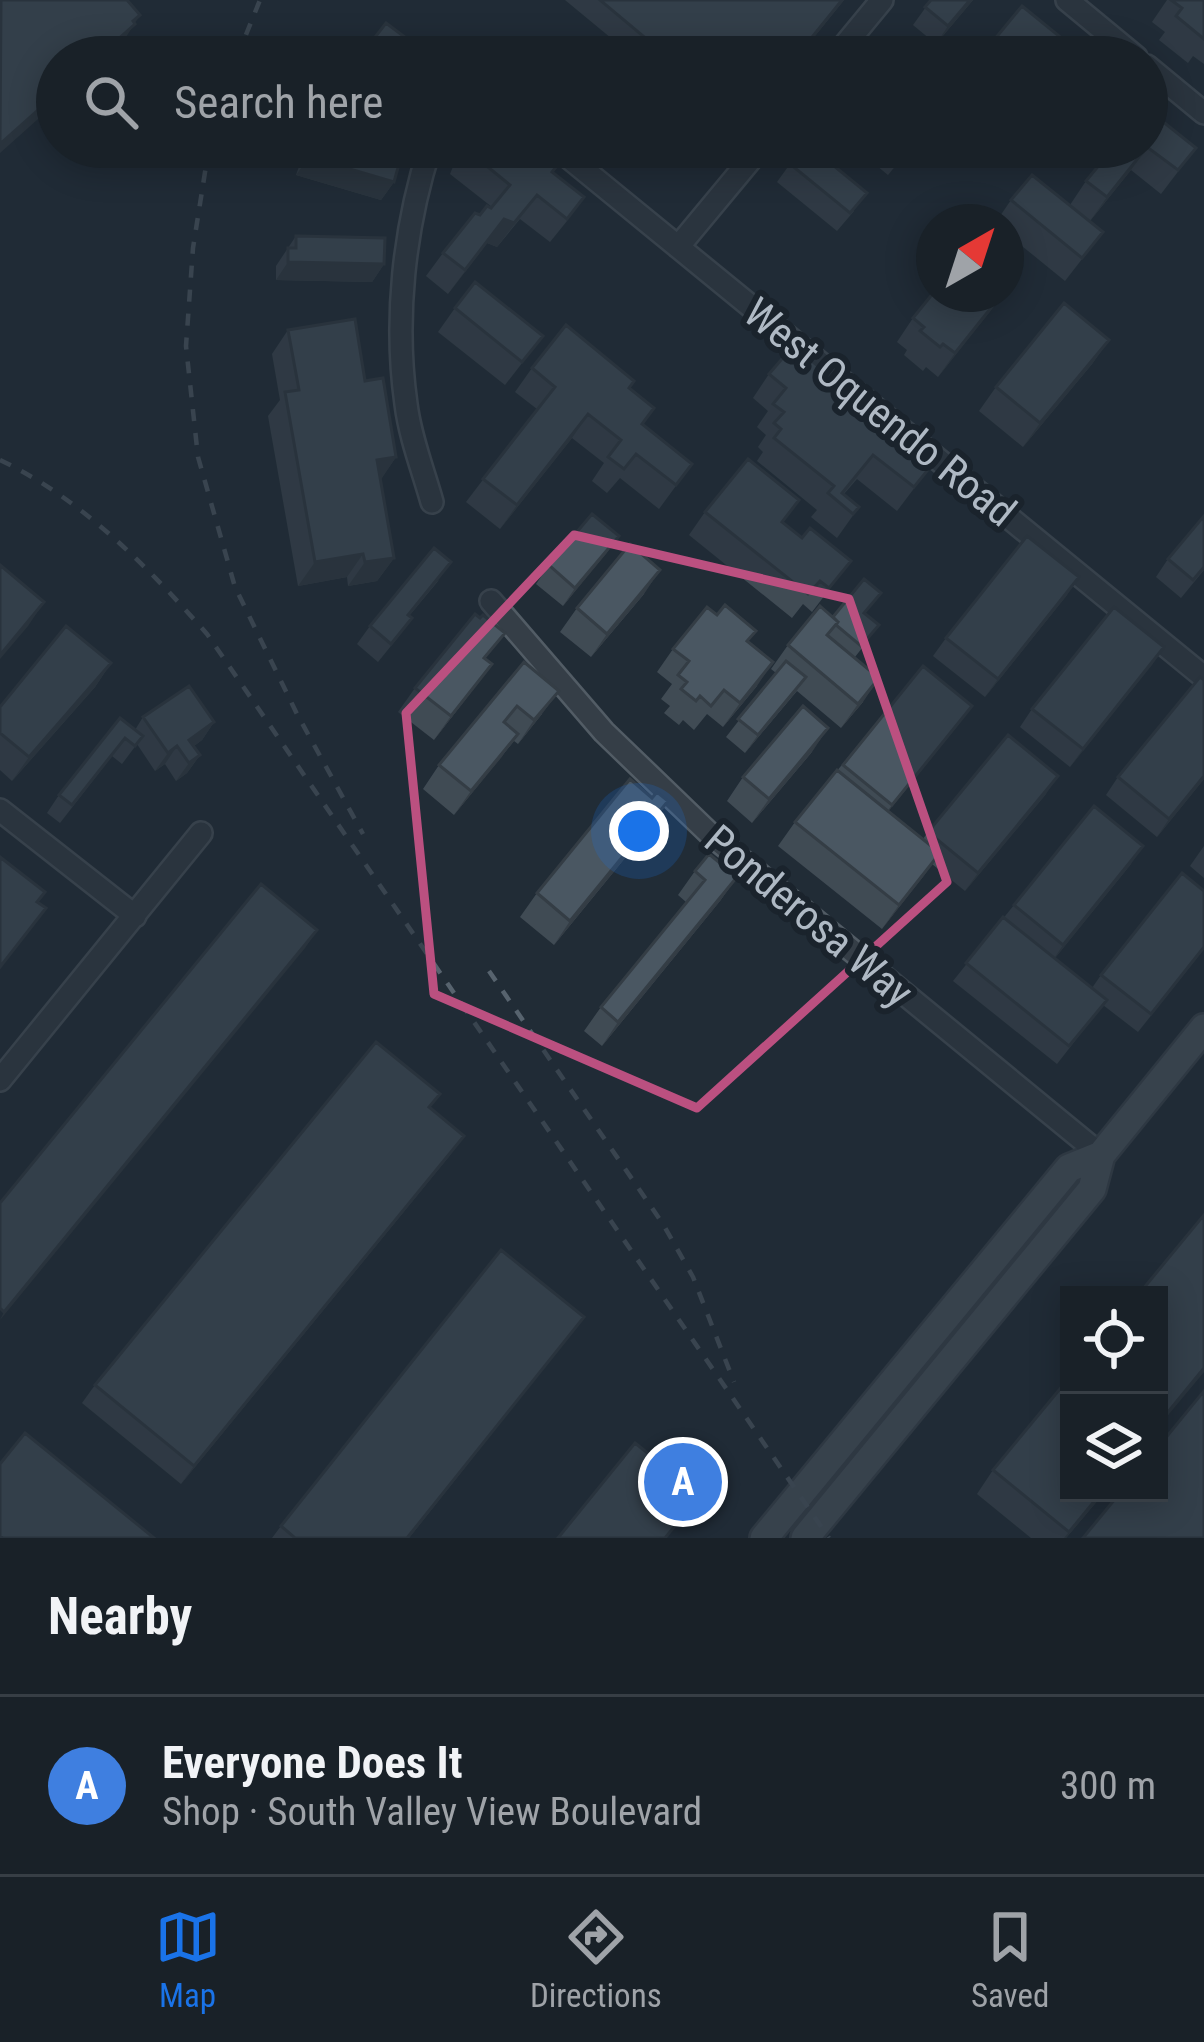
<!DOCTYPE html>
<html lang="en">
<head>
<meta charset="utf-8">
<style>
	body { margin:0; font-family:"Roboto Condensed",sans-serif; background:#262e34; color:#f1f3f6 }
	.controls { position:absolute; right:36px; bottom:36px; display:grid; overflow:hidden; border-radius:0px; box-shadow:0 6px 30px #0003 }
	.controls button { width:108px; height:108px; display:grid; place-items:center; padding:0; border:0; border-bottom:3px solid #373e45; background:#192128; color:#f1f3f6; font:60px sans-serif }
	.compass { position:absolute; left:916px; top:204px; width:108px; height:108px; border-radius:50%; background:#192128; box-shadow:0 6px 30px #0003; rotate:39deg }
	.you { position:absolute; left:639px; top:831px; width:42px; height:42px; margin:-30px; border:9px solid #fff; border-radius:50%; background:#1a73e8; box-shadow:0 0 0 18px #1a73e833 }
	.badge { display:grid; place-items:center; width:78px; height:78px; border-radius:50%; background:#1a73e8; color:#fff; font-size:39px; font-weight:700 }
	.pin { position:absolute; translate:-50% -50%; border:6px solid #fff; box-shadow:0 3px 12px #0006 }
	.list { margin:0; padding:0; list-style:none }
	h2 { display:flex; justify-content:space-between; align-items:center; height:156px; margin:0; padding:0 48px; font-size:51px }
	h2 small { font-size:39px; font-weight:400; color:#9fa3a8 }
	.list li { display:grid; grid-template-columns:78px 1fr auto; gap:36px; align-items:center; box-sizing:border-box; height:180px; padding:0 48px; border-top:3px solid #373e45 }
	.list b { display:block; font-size:45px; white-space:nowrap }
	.list p { margin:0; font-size:39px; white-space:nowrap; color:#9fa3a8 }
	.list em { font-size:39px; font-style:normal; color:#9fa3a8 }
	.icon { flex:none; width:66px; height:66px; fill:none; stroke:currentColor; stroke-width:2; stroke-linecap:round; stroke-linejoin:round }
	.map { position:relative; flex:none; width:1204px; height:1538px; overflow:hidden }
	.search { position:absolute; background:#192128; box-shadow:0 6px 30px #0003; left:36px; right:36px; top:36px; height:132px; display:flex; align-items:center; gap:30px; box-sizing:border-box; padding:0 42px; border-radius:66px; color:#9fa3a8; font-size:45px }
	.sheet { height:336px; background:#192128 }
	nav { display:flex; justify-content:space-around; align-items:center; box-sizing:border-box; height:168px; border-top:3px solid #373e45; background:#192128; font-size:33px; color:#9fa3a8 }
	nav a { display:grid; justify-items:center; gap:6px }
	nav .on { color:#1a73e8 }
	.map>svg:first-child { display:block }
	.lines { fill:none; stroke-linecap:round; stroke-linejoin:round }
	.minor-casing { stroke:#525c65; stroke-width:26 }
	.major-casing { stroke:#3e4751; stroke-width:32 }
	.minor { stroke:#353e47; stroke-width:21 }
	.major { stroke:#535d67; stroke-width:27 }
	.rail { stroke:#57636e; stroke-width:4.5; stroke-dasharray:12 12; stroke-linecap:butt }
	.wall { fill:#404b54 }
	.shaded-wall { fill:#343d45 }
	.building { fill:#4a5762; stroke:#343d45; stroke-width:3 }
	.marked { fill:none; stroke:#bb5080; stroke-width:9; stroke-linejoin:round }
	.labels { text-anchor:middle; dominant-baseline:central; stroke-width:12; stroke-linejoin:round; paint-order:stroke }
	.street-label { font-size:42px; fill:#afb9c4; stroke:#1a232c }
</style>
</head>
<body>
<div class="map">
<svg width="1204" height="1538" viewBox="0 0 1204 1538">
	<rect width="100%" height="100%" fill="#212c36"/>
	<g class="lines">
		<!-- minor casing -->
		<g class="minor-casing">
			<path id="minor" d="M1067,0L1136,57
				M835,57L882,0
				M1147,66L1204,113
				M430,147C404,228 394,319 406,404C410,437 423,470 432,502
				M556,147L1204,677
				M678,247L761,147
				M491,601L604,732L711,835L1101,1155
				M0,810L135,916
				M0,1080L201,833"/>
		</g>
		<!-- major casing -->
		<g class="major-casing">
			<path id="major" d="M764,1538L1069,1168L1101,1155
				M805,1538L1092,1189L1101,1155L1204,1028"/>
		</g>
		<!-- minor -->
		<use href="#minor" class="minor"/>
		<!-- major -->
		<use href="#major" class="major"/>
		<!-- rail -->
		<path class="rail" d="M237,57L260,0
			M209,147L193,248L186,346L198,457L235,587L297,714L363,834
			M0,460C82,499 148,567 207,634L829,1538
			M489,971L663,1224L693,1277L734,1382"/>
	</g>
	<!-- wall -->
	<path class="wall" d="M565,0H844L798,57H634Z
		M931,0H973L936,44L913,25Z
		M1167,0H1204V64L1193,56L1188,63L1159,40L1165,32L1152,22Z
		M1022,6L1070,57H980Z
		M306,147H368L394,182L381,200L296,175Z
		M461,147H535L564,157L553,173L567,221L550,242L520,219L497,247L487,243L448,294L426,276L443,253L480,215L492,207L450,174Z
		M854,147H911L888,175Z
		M1147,147L1196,148L1161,194L1131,170L1090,221L1103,232L1065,281L1006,233V222H996L1011,200L1070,205L1086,181Z
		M790,164L854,211L837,231L777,182Z
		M296,236L384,264L372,282L276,280V266Z
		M1003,294L938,377L926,367L923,371L904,355L907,350L897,342L913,318Z
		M455,308L543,336L505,385L438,332Z
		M288,330L365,381L396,457L380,480L394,558L377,581L348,586L347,577L298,586L268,416L280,400L272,354Z
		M1109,340L1092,364L1023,447L979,411L996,387Z
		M532,368L629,388L642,424L692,464L659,509L620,478L607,493L592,481L604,463L572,438L500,529L466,502L537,409L515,392Z
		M769,374L888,432L931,466L897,511L857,479L844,494L859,507L837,538L811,517L817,510L757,461L763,452L758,447L766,435L757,427L768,411L753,398Z
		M705,512L783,523L802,538L851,561L812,612L803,604L792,618L689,535Z
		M619,536L563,606L536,584L549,565Z
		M1168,559L1204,570L1181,598L1156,577Z
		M439,580L409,616L399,636L378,662L357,644L370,626Z
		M644,594L591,657L560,632L577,608Z
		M1067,595L985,697L933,656L946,638Z
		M865,614L866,643L855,657L863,702L841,728L797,691L745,753L726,737L776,673L771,669L788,645L833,617Z
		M748,641L757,686L723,727L707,714L694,730L683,720L679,725L664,713L670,706L661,699L672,684L657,672L673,649Z
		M1164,647L1070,767L1020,727L1032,709Z
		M486,659L475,687L434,740L398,712L415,688Z
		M524,662L542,714L518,744L514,741L454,815L423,789L439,765Z
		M111,663L95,687L12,781L0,770V707Z
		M923,666L972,706L888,811L923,839L928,832L1046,794L965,891L932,864L882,929L778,846L795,822Z
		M143,717L214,722L202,740L194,746L200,755L187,773L176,781L165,764L155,771L137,744L122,764L112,756L60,823L47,813L59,795L135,730Z
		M812,752L752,823L727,801L743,777Z
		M1118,777L1204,779L1157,837L1106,795Z
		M652,798L668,801L652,825L554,945L520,917L537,893Z
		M1204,846V878L1190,866Z
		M1131,864L1055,958L1092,988L1101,975L1204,949L1138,1032L1103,1005L1057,1064L953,981L1014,905Z
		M695,871L737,877L720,901L602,1046L584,1031L601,1007L686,902L678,895Z
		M430,1108L451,1154L181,1484L82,1403L95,1385Z
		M584,1317L409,1538H272L281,1526Z
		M993,1470L1069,1493H1104L1066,1538H1031L977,1494Z"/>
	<!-- shaded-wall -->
	<path class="shaded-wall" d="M842,0H844L798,57H796Z
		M970,0H973L936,44L948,26Z
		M140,15L119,48L108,57H98Z
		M57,93V102L0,153V144Z
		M1147,147L1131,170L1090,221L1107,197Z
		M309,157L394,182L381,200L296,175Z
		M537,195L497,247L487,243L448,294L504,219Z
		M288,262L384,264L372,282L276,280Z
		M1003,294L989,313L938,377L955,353Z
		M1109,340L1092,364L1023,447L1040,423Z
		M588,414L572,438L500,529L517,505Z
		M396,457L380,481L377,460Z
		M619,536L606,554L563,606L575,588Z
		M363,554L347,577L298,586L315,562Z
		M394,558L377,581L348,586L365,562Z
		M660,570L644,594L591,657L607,634Z
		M1079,577L1067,595L985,697L998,679Z
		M44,602L28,626L0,659V655Z
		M1164,647L1152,665L1070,767L1083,749Z
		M773,662L757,686L723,727L740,703Z
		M111,663L95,687L12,781L29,757Z
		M492,664L475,687L434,740L451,716Z
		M806,677L793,695L745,753L758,735Z
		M879,678L863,702L841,728L858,704Z
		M559,691L542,714L518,744L534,720Z
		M972,706L959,724L879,823L892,805Z
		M214,722L202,740L183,754L189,740Z
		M828,728L812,752L752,823L769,799Z
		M518,734L501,758L454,815L471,791Z
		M177,746L165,764L155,771L168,753Z
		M200,755L187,773L176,781L189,763Z
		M1058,776L1046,794L965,891L978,873Z
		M1204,776V779L1157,837L1169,819Z
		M668,801L652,825L554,945L570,921Z
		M1143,846L1131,864L1051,963L1063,945Z
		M940,853L923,877L882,929L899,905Z
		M737,877L720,901L602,1046L618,1022Z
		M317,930L305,948L0,1320L4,1312Z
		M464,1136L451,1154L181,1484L194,1466Z
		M584,1317L409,1538H407Z
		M1204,1368V1372L1159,1426V1423Z
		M1101,1493H1104L1066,1538H1064Z"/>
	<!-- building -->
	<path class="building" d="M1,0H127L140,15L133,21L135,24L98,57H57V93L0,144Z
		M600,0H842L796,57H668Z
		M931,0H970L948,26L925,7Z
		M1171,0H1204V39L1176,16L1182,8Z
		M1022,6L1075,49L1069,57H1041L1027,45L1017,57H980Z
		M386,23L414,44L404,57H366L362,54Z
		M902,38L924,57H886Z
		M1147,109L1196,148L1178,170L1147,147Z
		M312,147H368L401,157L394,182L309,157Z
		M468,147H535L537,149L539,147H553L564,157L552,172L584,197L567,219L537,195L514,223L504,219L465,270L443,253L475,213L480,215L487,206L491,208L510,185L467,150Z
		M804,147H811L867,193L850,213L790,164Z
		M889,147H910L901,157Z
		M1114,147H1147L1107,197L1086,181Z
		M1032,175L1103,232L1082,258L1011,200Z
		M296,236L385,238L384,264L288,262V248H296Z
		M475,282L543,336L522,362L455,308Z
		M934,292V294H1002L955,353L943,344L940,347L920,331L924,327L913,318Z
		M1064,303L1109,340L1040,423L996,387Z
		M355,319L365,381L383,378L396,457L377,460L394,558L365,562L363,554L315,562L285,392L299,390L288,330Z
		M566,325L634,381L629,388L654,408L642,424L692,464L676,485L636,454L624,469L608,457L621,440L588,414L517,505L483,479L555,387L532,368Z
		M793,346L893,426L888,432L931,466L914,487L873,455L842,493L859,507L853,514L828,493L834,486L774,438L781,429L774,423L784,412L773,404L786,388L769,374Z
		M748,459L799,500L782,522L802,538L810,528L851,561L829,588L820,581L808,594L705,512Z
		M592,514L619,536L575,588L549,565Z
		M1204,516V567L1193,580L1168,559Z
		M1027,536L1079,577L998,679L946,638Z
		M630,544L660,570L607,634L577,608Z
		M434,548L451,562L408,615L412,618L391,644L370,626Z
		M0,565L44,602L0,655Z
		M864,579L881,593L864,613L879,625L861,646L836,625L838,622L833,617Z
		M725,605L756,631L747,641L773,662L740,703L724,690L711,706L700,696L696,701L681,689L687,682L678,675L689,661L673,649L707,607L717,615Z
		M820,606L838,622L827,635L879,678L858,704L788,645Z
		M1114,607L1164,647L1083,749L1032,709Z
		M475,614L480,618L483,615L505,633L484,658L492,664L451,716L415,688Z
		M66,626L111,663L29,757L0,733V707Z
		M786,661L806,677L758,735L738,719Z
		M524,662L559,691L534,720L517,706L504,722L518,734L471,791L439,765Z
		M923,666L972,706L892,805L843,765Z
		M1200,677L1204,680V776L1169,819L1118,777Z
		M189,686L214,722L189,740L200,755L189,763L177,746L168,753L143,717Z
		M803,706L828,728L769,799L743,777Z
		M120,718L143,736L135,746L125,738L72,805L59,795Z
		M1008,735L1058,776L978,873L928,832Z
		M837,770L940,853L899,905L795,822Z
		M630,779L652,798L657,792L668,801L570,921L537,893Z
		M1094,806L1143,846L1063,945L1014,905Z
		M709,854L737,877L618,1022L601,1007L705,880L695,871Z
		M0,857L45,892L37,902L46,908L0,967Z
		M1182,873L1204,891V947L1151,1014L1101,975Z
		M261,884L317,930L4,1312L0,1308V1203Z
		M1003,917L1107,1000L1069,1046L966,963Z
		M376,1042L440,1094L429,1107L464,1136L194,1466L95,1385Z
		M1204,1215V1368L1159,1423V1295H1138Z
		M501,1250L584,1317L407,1538H295L281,1526Z
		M1069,1378V1493H1101L1069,1532L993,1470Z
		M1204,1391V1538H1083L1120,1493H1159V1446Z
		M25,1433L154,1538H3L0,1536V1464Z
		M635,1443L700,1495L665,1538H558Z"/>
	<!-- marked area -->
	<path d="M0 0H1204V1538H0ZM574,535L849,599L947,882L697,1108L434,994L406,713Z" fill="#212c36" fill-opacity=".55" fill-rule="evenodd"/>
	<path class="marked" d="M574,535L849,599L947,882L697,1108L434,994L406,713Z"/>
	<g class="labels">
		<!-- street labels -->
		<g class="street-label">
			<text transform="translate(880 412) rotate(39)">West Oquendo Road</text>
			<text transform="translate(809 916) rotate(40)">Ponderosa Way</text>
		</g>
	</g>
</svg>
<div class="controls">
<button><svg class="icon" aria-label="locate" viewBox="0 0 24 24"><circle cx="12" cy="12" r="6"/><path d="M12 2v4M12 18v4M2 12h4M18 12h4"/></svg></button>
<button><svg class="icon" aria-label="layers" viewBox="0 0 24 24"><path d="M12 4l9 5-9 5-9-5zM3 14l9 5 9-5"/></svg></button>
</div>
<svg class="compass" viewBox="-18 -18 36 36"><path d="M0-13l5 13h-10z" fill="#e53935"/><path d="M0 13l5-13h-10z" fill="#9fa3a8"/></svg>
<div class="you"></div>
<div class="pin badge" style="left:683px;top:1482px;background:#3f7fe0">A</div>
<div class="search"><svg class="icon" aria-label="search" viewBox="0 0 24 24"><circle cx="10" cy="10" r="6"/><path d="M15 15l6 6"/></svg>Search here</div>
</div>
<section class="sheet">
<h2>Nearby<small></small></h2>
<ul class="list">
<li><span class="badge" style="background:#3f7fe0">A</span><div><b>Everyone Does It</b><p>Shop · South Valley View Boulevard</p></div><em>300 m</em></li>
</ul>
</section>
<nav>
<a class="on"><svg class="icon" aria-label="map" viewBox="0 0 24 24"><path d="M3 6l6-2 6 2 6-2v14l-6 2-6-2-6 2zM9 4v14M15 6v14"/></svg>Map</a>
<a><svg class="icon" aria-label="directions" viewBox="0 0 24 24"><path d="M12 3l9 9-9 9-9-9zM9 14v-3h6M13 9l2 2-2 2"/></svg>Directions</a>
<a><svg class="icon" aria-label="saved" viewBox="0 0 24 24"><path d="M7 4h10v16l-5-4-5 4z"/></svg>Saved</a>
</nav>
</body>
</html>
